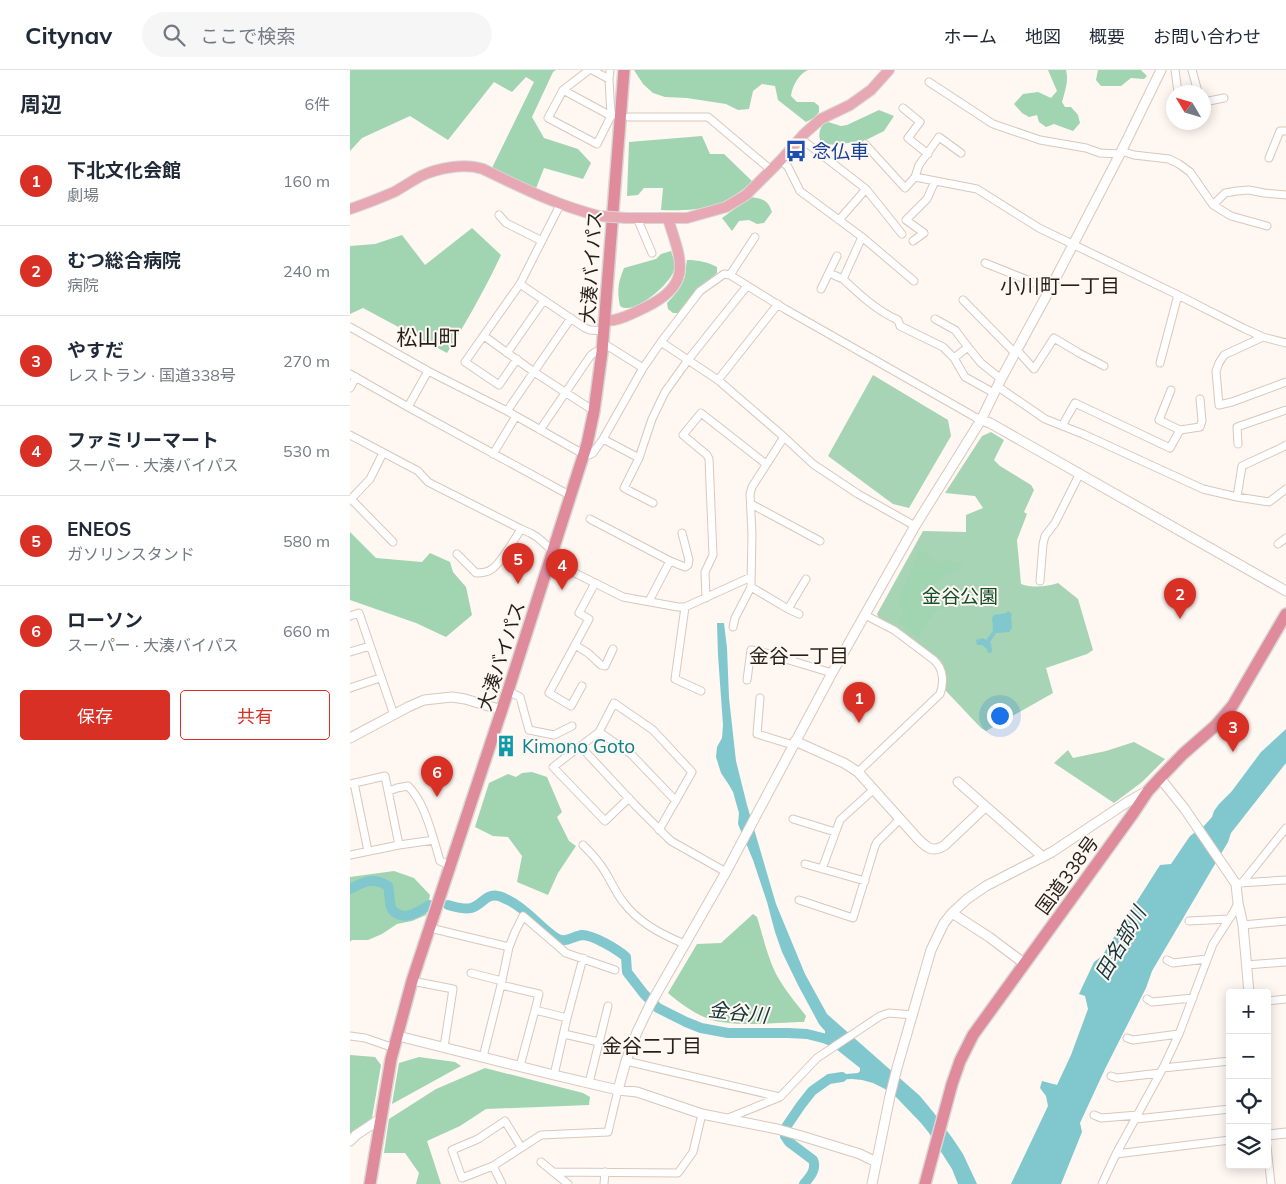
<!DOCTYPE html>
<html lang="ja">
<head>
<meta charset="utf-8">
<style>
	body { margin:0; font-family:Mulish,"Noto Sans JP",sans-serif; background:#f6f6f7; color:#1f2937 }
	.controls { position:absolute; right:15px; bottom:15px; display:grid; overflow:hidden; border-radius:5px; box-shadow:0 2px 12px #0003 }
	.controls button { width:45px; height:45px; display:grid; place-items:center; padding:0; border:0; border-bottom:1px solid #e0e1e3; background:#fff; color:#1f2937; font:25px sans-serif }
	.compass { position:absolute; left:816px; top:15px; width:45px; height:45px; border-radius:50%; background:#fff; box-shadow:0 2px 12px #0003; rotate:308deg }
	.you { position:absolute; left:649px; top:645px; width:18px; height:18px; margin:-12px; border:4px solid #fff; border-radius:50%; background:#1a73e8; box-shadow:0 0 0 8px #1a73e833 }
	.badge { display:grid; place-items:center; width:32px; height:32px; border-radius:50%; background:#d93025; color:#fff; font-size:16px; font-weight:700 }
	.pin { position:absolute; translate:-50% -41px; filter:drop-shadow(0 1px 2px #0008) }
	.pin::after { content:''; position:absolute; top:26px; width:18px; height:15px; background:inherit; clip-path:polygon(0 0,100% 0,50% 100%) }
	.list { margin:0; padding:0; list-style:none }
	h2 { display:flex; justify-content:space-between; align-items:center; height:65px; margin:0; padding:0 20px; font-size:21px }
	h2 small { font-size:16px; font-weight:400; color:#747a83 }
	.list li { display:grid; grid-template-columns:32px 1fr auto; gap:15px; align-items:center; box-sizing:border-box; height:90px; padding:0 20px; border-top:1px solid #e0e1e3 }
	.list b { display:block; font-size:19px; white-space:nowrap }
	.list p { margin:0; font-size:16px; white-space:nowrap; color:#747a83 }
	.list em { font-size:16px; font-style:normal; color:#747a83 }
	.actions { display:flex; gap:10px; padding:15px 20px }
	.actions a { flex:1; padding:11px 0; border:1px solid #d93025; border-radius:5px; text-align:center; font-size:18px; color:#d93025 }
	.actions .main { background:#d93025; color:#fff }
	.icon { flex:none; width:28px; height:28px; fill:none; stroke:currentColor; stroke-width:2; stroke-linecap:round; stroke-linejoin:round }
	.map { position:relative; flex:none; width:936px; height:1114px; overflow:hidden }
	header { display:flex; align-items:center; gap:30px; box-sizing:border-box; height:70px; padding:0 25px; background:#fff; border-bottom:1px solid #e0e1e3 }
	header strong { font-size:24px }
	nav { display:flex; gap:28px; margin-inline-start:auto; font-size:18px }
	.search { width:350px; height:45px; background:#f6f6f7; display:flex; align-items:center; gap:12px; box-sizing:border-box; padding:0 18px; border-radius:28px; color:#747a83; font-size:19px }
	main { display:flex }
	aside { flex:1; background:#fff }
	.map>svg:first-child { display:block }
	.green { fill:#a6d4b4 }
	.forest { fill:#a1d4b1 }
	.water { fill:#80c7ce }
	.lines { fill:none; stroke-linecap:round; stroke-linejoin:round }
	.river { stroke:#80c7ce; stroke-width:10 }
	.minor-casing { stroke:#dac7bb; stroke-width:9 }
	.tertiary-casing { stroke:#dac7bb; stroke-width:11 }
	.primary-casing { stroke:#d8d7d6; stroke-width:12 }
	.trunk-casing { stroke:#d8d7d6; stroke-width:14 }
	.minor { stroke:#fff; stroke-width:7 }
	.tertiary { stroke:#fff; stroke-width:9 }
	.primary { stroke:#e7a8b4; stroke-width:10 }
	.trunk { stroke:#df8b9b; stroke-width:11 }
	.primary-bridge-casing { stroke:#d8d7d6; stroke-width:12; stroke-linecap:butt }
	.primary-bridge { stroke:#e7a8b4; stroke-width:10 }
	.labels { text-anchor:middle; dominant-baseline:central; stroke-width:4; stroke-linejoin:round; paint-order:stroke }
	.transit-label { font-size:19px; fill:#164399; stroke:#fff7f2; text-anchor:start }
	.street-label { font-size:19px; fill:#251f1a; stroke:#fff7f2 }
	.park-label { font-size:19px; fill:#134d2c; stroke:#fff7f2 }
	.culture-label { font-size:19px; fill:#0d838f; stroke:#fff7f2; text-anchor:start }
	.neighbourhood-label { font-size:20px; fill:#251f1a; stroke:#fff7f2 }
	.water-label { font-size:20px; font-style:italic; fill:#13363a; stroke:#fff7f2 }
	.quarter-label { font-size:21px; fill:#251f1a; stroke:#fff7f2 }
</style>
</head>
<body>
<header>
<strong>Citynav</strong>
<div class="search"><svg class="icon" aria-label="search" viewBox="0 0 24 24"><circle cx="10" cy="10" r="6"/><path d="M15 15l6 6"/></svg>ここで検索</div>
<nav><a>ホーム</a><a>地図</a><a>概要</a><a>お問い合わせ</a></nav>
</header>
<main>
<aside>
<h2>周辺<small>6件</small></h2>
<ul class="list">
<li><span class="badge">1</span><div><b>下北文化会館</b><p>劇場</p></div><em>160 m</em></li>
<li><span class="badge">2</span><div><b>むつ総合病院</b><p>病院</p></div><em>240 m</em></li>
<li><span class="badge">3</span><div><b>やすだ</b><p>レストラン · 国道338号</p></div><em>270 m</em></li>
<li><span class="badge">4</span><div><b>ファミリーマート</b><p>スーパー · 大湊バイパス</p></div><em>530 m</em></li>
<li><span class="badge">5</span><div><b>ENEOS</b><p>ガソリンスタンド</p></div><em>580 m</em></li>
<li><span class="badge">6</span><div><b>ローソン</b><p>スーパー · 大湊バイパス</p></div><em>660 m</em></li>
</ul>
<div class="actions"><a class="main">保存</a><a>共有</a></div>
</aside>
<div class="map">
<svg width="936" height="1114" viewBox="0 0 936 1114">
	<rect width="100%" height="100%" fill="#fff7f2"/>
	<!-- green -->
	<path class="green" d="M523,305L598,350L601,366L559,438L543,434L478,386Z
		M641,362L654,370L644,390L650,396L681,415L684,420L674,442L677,444L667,470L671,514C682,518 697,517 708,513L728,529L743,580L737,584L696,598L703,623L636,661L631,658L595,620L594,597L589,591L546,557L529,548L527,544L573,461L616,462V445L633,438L625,426L595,423L632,366Z
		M784,672L815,689L792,712L764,733L704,693L718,680L723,688L756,681Z"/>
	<!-- forest -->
	<path class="forest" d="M0,0H206L203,2L182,47L194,68L228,79L241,93L233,109L194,98L185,121L141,100L184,12L176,7L162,22L144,12L98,70L60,46L12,68L0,81Z
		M284,0H458C449,4 442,16 441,26L447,32H464L469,36V42L464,48L456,52L428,30L425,16L412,14L403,21L399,39L388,40L376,34L337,28L315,27L303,23L293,14Z
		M698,0H716C719,11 715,21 712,32L715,37H721L728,45L730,53L723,61L704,54L696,57L689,52L687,45L679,47L672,43L664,34L673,24L688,22L701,28L707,21Z
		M748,0H791L797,6L794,9L781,8L771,16H751L746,10Z
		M529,40L544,46L534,61L516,70L486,75L477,74L470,70C468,62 471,57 475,51L491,56L497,55Z
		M352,66L360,84H374L403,112C392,120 380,130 366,135C349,140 328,141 311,140L313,118H294L288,125L277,126L279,72Z
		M401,127C412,129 418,129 422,142L414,153L407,154L399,150L389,151L382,161L372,148Z
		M122,158L151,185C135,219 117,251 97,283L13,238L0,244V176L25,174L52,165L75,195Z
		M321,181C323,187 326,194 324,200C320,214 291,238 277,238C274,238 273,238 270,236C267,220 268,213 274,198L306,189L311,184Z
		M337,190C349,190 357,192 367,197V203L346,221L329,243H323L318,239L317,233C325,225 332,217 335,206C336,200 336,195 337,190Z
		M0,462L26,488L72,492L80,483L100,492L103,502L116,517L122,545L96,567L66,553L0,530Z
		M570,480L578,483L584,492L598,490L612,495L610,500L594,506L583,515L603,530L597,538L585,541L569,567L548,552L553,540L548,534L553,519Z
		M182,702L197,707L212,742L207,747L219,771L226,776L208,803L198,825L167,812L172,786L158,767L143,766L125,757L139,713L158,704L166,707L172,703Z
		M44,801L64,808L80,825L76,845L62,851L47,854L32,864L18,870H2L0,872V807Z
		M403,844L407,847C413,866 417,886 426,904C434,919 446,933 456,946L454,952C425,952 381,959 354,947C341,941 330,933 318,923L347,874L371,873Z
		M0,985L25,987L31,995L22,1048L0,1065Z
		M69,987L105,992L111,996L42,1034L49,993Z
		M135,998L233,1023L240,1027L239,1035L136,1039L110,1056L77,1071L91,1114H66L69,1103L55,1083H34L39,1049L86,1019Z"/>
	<!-- water -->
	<path class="water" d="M658,541L662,544L661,546L662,558L659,562L646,563L640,572L641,574L642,582L638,583L637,579L632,575H627L626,570L633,568L636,570L643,561L642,548L644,545L656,543Z
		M367,553H374L377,578L379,628L386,691L397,735L426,834L455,904L477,944L570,1026L584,1043L603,1069L613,1084L627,1114H608L602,1099L579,1063L571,1053L546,1027L535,1019L523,1013L512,1010L502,1009L482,1010L479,1009L484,1005L508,1003L510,1001V998L486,979L471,972L475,965V961L469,954L448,915L432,882L425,862L417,832L403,790L388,754L389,743L383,722L379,715L371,703L366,687L367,677L372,668L373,655L368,585Z
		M936,659V693L881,763L878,772L802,901L796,918L755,999L730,1053L732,1062L711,1114H661L698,1036L696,1026L690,1018L692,1011L707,1015L721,985L738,939L735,926L729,924L744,892L752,886L810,795L821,794L840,766L854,756L862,747L864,741L869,734L882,721L911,682Z"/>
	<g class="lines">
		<!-- river -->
		<path class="river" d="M0,819C15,811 24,807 38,816C40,823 39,831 41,837C43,842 45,843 50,845C61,848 70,840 80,835
			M98,835C106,837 113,840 121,838C131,836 136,823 148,826C151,826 155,829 158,830C177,839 189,857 206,868C215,874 223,866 232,865C243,865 267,879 276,887L277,902L294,924L308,938L336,952L351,958L378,963H438L457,964L485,971
			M436,1057L451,1035L462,1021L479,1009L492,1007
			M435,1066L439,1072L463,1090C467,1099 460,1107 454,1114"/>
		<!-- minor casing -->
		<g class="minor-casing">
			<path id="minor" d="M239,0L213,20L198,48L247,74L261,46L259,9L260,0
				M242,0L259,9
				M825,0L828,22
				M842,0L848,22
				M579,12L643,54L690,70L736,78L750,83L770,84
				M213,20L261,46L264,45
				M854,32L874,28
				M553,38L570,52L558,68L578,84
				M279,47H358L421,100
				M833,52V53
				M450,68L516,119L489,150
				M515,74L555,118L565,107L627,119L689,158L828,225L893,258L913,267L936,273
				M771,81L784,85L819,89L829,94L840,102L863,135L875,123L887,121L899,120L914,123L936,125
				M919,88L930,61H936
				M431,90L438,97L450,121L512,167L493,209C509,224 527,241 548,250L550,256L593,277L604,288L615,307L644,323
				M565,107L569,95L589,67L611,83
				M516,119L552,164
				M863,135L881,146L917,156
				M149,145L156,153L192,171
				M287,148L302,183
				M512,167L564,211
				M563,171L574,163L556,150L577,129L585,111
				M635,193L700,219
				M479,203L493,209
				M380,205L405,167
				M170,214L235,258L240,260L254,261
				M471,219L487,186
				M613,230L665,283
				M585,249L605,260L618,277
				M0,257L78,301L157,341L228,381L235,384L239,385L243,383L253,369L293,298L311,272L350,221L374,204L380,205L435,239L625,347L631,350
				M134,266L184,302L244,341
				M913,267L874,285L869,293L866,301L869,335L882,332L936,312
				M311,272L368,310L434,367L463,394L508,424L565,456
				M253,273L293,298
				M667,280L684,299L704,268L729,283L754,296
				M157,283L194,230
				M604,288L618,277L631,293L651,309
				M167,289L149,315L115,292L170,214L210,135
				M810,293L828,225
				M0,304L58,337L221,426
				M368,310L428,234
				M647,316L695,349L733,364L853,419L887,427L919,432L936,419
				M0,318L6,307
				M821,320L809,350L830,360
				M58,337L78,301
				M157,341L221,248
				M712,356L725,333L820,378L830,360L850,357L852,351L850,329
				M190,360L241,285L245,282H252
				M0,365L68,401L78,412L171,459L180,463L187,467L203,481L225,503L273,527L328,537H335L401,507
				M253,369L289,388L302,349L315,322L338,290L397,216
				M888,374L887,357L936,340
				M33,383L20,409L1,429L43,472
				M143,384L166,346
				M289,388L274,418L303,433
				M887,427L892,396L933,377L936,375
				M401,434L470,471
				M240,449L320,491L335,497L338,495L339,490L332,463
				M928,474L936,468
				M107,484L126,503C131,503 137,503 142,499C151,493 164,470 171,459
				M690,511L693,474L695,466L705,453L730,403
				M401,517L438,539L449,544
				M356,528L355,502L363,485L359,389L357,385L333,365L351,343L416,394
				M299,531L320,491
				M335,537L325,609L351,621
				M438,539L456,509
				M0,546L9,543L44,645
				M383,557L385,548L401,517V514L402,464L400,424L402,417L434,367
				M225,575L238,583L251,595L255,596L263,579
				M0,582L20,576
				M397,610L401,580L409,581L482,603
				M232,616L221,636L199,623L239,549L229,543L245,513
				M0,618L30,608
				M158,621L170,627L179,660L204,665L222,656
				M410,628L407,664L443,675
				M249,662L281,684L326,731
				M231,677L285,735L321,771L376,802
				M508,702L590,624C594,613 594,599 584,590L544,560L515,545
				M4,713L18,781
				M0,714L35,706L49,775
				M39,721L47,718L58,716C72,730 78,751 84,770
				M279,728L255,751L203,697L249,662L264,633L303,660L342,702L309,760
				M443,749L485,762
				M233,775C239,781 245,787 249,793C259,805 264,821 274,833C289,853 312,865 335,874
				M0,785L49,775L84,770L90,791L101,796
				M455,794L515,811
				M472,799L490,750L524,719
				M889,813L936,810
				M892,813L936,758
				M449,830L503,848L525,776L527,772L550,749
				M839,851L879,849
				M893,855L936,851
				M80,858L159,877L151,915L133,987
				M159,877L165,862L173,846L216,883L265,900
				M817,890L823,893L857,889
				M896,895L936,892
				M121,903L152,911
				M62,911L103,919L94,977
				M151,915L189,924L185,940L217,948L204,1005
				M797,929L802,932L843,928
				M917,931L936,929
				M217,948L233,888
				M214,964L249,972
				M0,966L15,968L44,978
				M777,968L783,970L829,964
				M276,991L430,1027
				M170,996L185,940
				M813,998L880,991
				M761,1006L767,1008L810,1003
				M239,1013L258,936
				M744,1045L751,1048L788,1045
				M376,1049L430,1027L467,988L530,946L539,943L563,945
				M786,1049L880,1039
				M171,1077L155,1051L128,1069L102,1080L112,1108L143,1096L191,1065L258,1062L268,1020
				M917,1077L921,1114
				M766,1084L880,1070
				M191,1092L218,1114
				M143,1096L152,1114
				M204,1102L328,1103L343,1082L352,1044
				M254,1114L255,1102
				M752,1114L766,1084L813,998L829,964L863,874L883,843L888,833"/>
		</g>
		<!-- tertiary casing -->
		<g class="tertiary-casing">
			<path id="tertiary" d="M631,350L640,353L936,521
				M0,668L58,637L74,630L102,627L115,629L152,640
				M445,671L494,693L508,702L568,769C577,778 583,783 595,775L635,737
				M810,708L834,738L886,814L888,833L893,855L899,923
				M608,712L693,787
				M602,843L639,867L675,894
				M48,966L204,1005L268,1020L287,1022L352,1044L427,1059L455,1067L510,1084L526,1092
				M268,1020L276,991L287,962L300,935L376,802L482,603L565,456L631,350L651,309L700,219L770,84L811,0
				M917,1065L936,1063
				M0,1071L6,1065L30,1049
				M522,1114L540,1026L547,998L581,880L594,853L602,843L617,829L636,816L702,782L776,733L797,721"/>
		</g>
		<!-- primary casing -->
		<g class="primary-casing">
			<path id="primary" d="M0,139C15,134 30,128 44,122C53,117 62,111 71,106C88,98 114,93 133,99C172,118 206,135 249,146
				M276,148H337L376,137L396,125L431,90L454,64L471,49L500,35L521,20L539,0
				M254,251C268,251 282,244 294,238C343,215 332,192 318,149"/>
		</g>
		<!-- trunk casing -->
		<g class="trunk-casing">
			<path id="trunk" d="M20,1114L41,989L62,911L158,621L237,374L244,341L252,282L274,0
				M575,1114L602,1014L610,991L623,965L782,745L798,721L810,708L833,684L865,656L883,635L936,544"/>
		</g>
		<!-- minor -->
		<use href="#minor" class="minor"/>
		<!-- tertiary -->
		<use href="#tertiary" class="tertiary"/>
		<!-- primary -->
		<use href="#primary" class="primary"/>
		<!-- trunk -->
		<use href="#trunk" class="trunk"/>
		<!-- primary-bridge casing -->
		<g class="primary-bridge-casing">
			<path id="primary-bridge" d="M249,146L276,148"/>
		</g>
		<!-- primary-bridge -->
		<use href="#primary-bridge" class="primary-bridge"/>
	</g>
	<!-- icons -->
	<defs>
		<g id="bus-bare" transform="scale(1.725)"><path d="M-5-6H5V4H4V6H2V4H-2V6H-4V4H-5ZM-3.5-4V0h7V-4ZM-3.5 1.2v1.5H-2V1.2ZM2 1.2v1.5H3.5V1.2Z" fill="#1a4fb4" stroke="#fff7f2" stroke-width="2.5" paint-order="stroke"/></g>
		<g id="building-bare" transform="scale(1.725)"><path d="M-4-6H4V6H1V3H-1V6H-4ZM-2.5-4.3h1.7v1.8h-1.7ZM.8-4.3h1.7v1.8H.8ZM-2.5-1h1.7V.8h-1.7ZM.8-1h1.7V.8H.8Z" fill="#0f9aa8" stroke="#fff7f2" stroke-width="2.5" paint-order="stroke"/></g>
	</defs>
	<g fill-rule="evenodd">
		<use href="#bus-bare" x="446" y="81"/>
		<use href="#building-bare" x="156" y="676"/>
	</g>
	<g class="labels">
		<!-- transit labels -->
		<g class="transit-label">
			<text x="462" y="81">念仏車</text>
		</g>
		<!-- street labels -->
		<g class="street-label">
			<text transform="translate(241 197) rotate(-86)">大湊バイパス</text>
			<text transform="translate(151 586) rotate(-72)">大湊バイパス</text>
			<text transform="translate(717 805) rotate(-54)">国道338号</text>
		</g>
		<!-- park labels -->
		<g class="park-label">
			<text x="610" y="526">金谷公園</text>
		</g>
		<!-- culture labels -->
		<g class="culture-label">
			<text x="172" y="676">Kimono Goto</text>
		</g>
		<!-- neighbourhood labels -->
		<g class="neighbourhood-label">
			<text x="710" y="215">小川町一丁目</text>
			<text x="449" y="585">金谷一丁目</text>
			<text x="302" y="975">金谷二丁目</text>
		</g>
		<!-- water labels -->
		<g class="water-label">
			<text transform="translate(770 873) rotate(-60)">田名部川</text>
			<text transform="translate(388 942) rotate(6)">金谷川</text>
		</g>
		<!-- quarter labels -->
		<g class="quarter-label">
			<text x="78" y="267">松山町</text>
		</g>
	</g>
</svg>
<div class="controls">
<button>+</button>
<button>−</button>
<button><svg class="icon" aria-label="locate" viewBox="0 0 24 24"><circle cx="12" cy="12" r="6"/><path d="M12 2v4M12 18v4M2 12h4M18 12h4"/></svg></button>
<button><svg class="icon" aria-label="layers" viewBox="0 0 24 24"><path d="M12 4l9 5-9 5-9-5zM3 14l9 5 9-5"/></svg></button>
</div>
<svg class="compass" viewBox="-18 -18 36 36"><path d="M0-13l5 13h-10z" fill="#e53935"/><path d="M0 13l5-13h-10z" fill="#747a83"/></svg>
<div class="you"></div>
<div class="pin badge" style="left:509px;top:653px">1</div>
<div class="pin badge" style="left:830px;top:549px">2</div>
<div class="pin badge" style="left:883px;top:682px">3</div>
<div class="pin badge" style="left:212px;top:520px">4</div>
<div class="pin badge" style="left:168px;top:514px">5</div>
<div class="pin badge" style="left:87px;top:727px">6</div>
</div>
</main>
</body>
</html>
